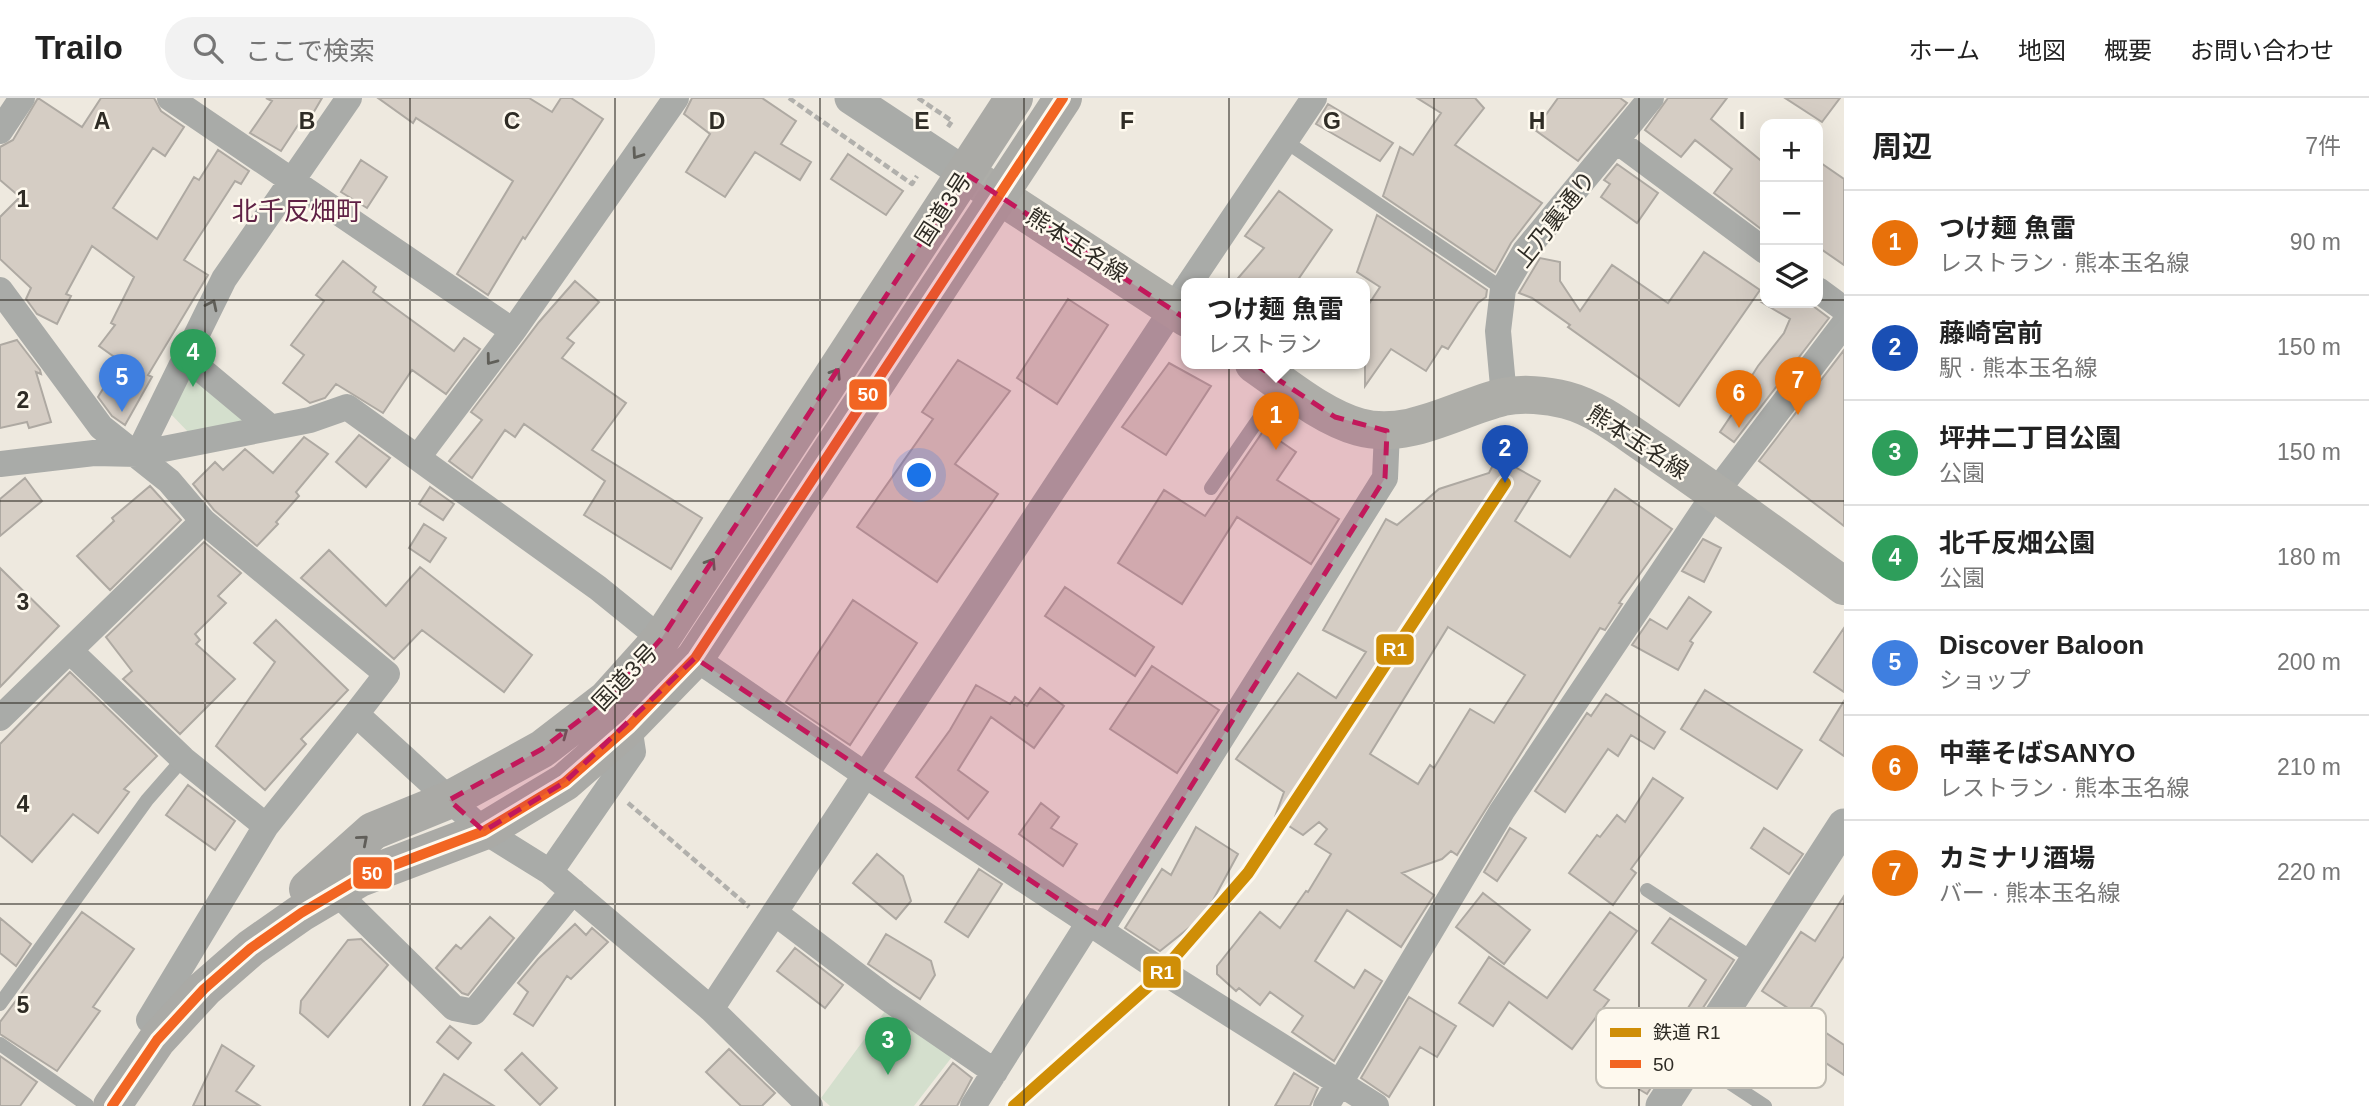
<!DOCTYPE html>
<html lang="ja">
<head>
<meta charset="utf-8">
<style>
	body { margin:0; font-family:Arial,"Noto Sans JP",sans-serif; background:#f2f2f2; color:#222 }
	.controls { position:absolute; right:21px; top:21px; display:grid; overflow:hidden; border-radius:14px; box-shadow:0 7px 28px #0002 }
	.controls button { width:63px; height:63px; display:grid; place-items:center; padding:0; border:0; border-bottom:2px solid #e0e0e0; background:#fff; color:#222; font:35px sans-serif }
	.you { position:absolute; left:920px; top:378px; width:24px; height:24px; margin:-18px; border:5px solid #fff; border-radius:50%; background:#1a73e8; box-shadow:0 0 0 10px #1a73e833 }
	.badge { display:grid; place-items:center; width:46px; height:46px; border-radius:50%; background:#111827; color:#fff; font-size:23px; font-weight:700 }
	.pin { position:absolute; translate:-50% -58px; filter:drop-shadow(0 2px 4px #0008) }
	.pin::after { content:''; position:absolute; top:37px; width:24px; height:21px; background:inherit; clip-path:polygon(0 0,100% 0,50% 100%) }
	.popup { position:absolute; left:1181px; top:180px; width:189px; height:91px; box-sizing:border-box; display:grid; place-content:center; border-radius:14px; background:#fff; filter:drop-shadow(0 2px 5px #0005); font-size:23px; white-space:nowrap; color:#767676 }
	.popup b { font-size:26px; color:#222 }
	.popup::after { content:''; position:absolute; left:50%; top:100%; margin-left:-14px; border:14px solid transparent; border-top-color:#fff }
	.list { margin:0; padding:0; list-style:none }
	h2 { display:flex; justify-content:space-between; align-items:center; height:91px; margin:0; padding:0 28px; font-size:30px }
	h2 small { font-size:23px; font-weight:400; color:#767676 }
	.list li { display:grid; grid-template-columns:46px 1fr auto; gap:21px; align-items:center; box-sizing:border-box; height:105px; padding:0 28px; border-top:2px solid #e0e0e0 }
	.list b { display:block; font-size:26px; white-space:nowrap }
	.list p { margin:0; font-size:23px; white-space:nowrap; color:#767676 }
	.list em { font-size:23px; font-style:normal; color:#767676 }
	.icon { flex:none; width:38px; height:38px; fill:none; stroke:currentColor; stroke-width:2; stroke-linecap:round; stroke-linejoin:round }
	.map { position:relative; flex:none; width:1844px; height:1008px; overflow:hidden }
	header { display:flex; align-items:center; gap:42px; box-sizing:border-box; height:98px; padding:0 35px; background:#fff; border-bottom:2px solid #e0e0e0 }
	header strong { font-size:33px }
	nav { display:flex; gap:38px; margin-inline-start:auto; font-size:24px }
	.search { width:490px; height:63px; background:#f2f2f2; display:flex; align-items:center; gap:18px; box-sizing:border-box; padding:0 24px; border-radius:28px; color:#767676; font-size:26px }
	main { display:flex }
	aside { flex:1; background:#fff }
	.map>svg:first-child { display:block }
	.green { fill:#d4dfcd }
	.building { fill:#d5cdc4; stroke:#aea9a2; stroke-width:2; fill-rule:evenodd }
	.lines { fill:none; stroke-linecap:round; stroke-linejoin:round }
	.path { stroke:#b1b0ac; stroke-width:4.5; stroke-dasharray:7 3.5; stroke-linecap:butt }
	.service { stroke:#a9aba8; stroke-width:14 }
	.minor { stroke:#a9aba8; stroke-width:26 }
	.tertiary { stroke:#a9aba8; stroke-width:33 }
	.primary { stroke:#adada8; stroke-width:38 }
	.trunk { stroke:#aaaaa6; stroke-width:38 }
	.bus-1-casing { stroke:#fef9ee; stroke-width:16 }
	.bus-1 { stroke:#f26522; stroke-width:10 }
	.rail-1-casing { stroke:#fef9ee; stroke-width:18 }
	.rail-1 { stroke:#cf8e07; stroke-width:12 }
	.oneway { stroke:#605f59 }
	.oneway2 { stroke:#605e59 }
	.marked { fill:#c2185b; fill-opacity:0.2; stroke:#c2185b; stroke-width:5; stroke-dasharray:14 9; stroke-linejoin:round }
	.grid { fill:none; stroke:#2f2c25; stroke-width:2; stroke-opacity:0.55 }
	.labels { text-anchor:middle; dominant-baseline:central; stroke-width:5; stroke-linejoin:round; paint-order:stroke }
	.street-label { font-size:23px; fill:#2f2c25; stroke:#fef9ee }
	.quarter-label { font-size:26px; fill:#5f2145; stroke:#fef9ee }
	.key { fill:#fef9ee; stroke:#c0bcb2; stroke-width:2 }
	.key-label { font-size:19px; fill:#2f2c25 }
	.grid-label { font-size:23px; text-anchor:middle; font-weight:bold; fill:#2f2c25; stroke:#fef9ee; stroke-width:5; stroke-linejoin:round; paint-order:stroke }
	.line-badge { stroke:#fef9ee; stroke-width:2.5 }
	.badge-label { font-size:19px; text-anchor:middle; font-weight:bold; fill:#fff }
</style>
</head>
<body>
<header>
<strong>Trailo</strong>
<div class="search"><svg class="icon" aria-label="search" viewBox="0 0 24 24"><circle cx="10" cy="10" r="6"/><path d="M15 15l6 6"/></svg>ここで検索</div>
<nav><a>ホーム</a><a>地図</a><a>概要</a><a>お問い合わせ</a></nav>
</header>
<main>
<div class="map">
<svg width="1844" height="1008" viewBox="0 0 1844 1008">
	<rect width="100%" height="100%" fill="#eee9df"/>
	<!-- green -->
	<path class="green" d="M186,269L250,322L192,338L165,310Z
		M888,909L955,955L914,1008H830L821,1000Z"/>
	<!-- building -->
	<path class="building" d="M38,0L82,29L101,0H154L161,13L184,29L165,58L153,50L113,110L157,141L194,79L199,82L218,52L249,73L241,86L235,83L184,162L208,177L148,277L152,279L125,327L112,318L98,299L120,263L99,248L115,227L111,225L134,179L92,148L66,196L71,198L57,226L37,216L26,201L31,190L0,161V119L20,99L0,82V49L13,42Z
		M266,0H322L308,24L302,21L281,53L250,35L272,3Z
		M378,0H529L552,14L561,0H571L603,21L525,141L523,139L488,197L457,176L513,83L416,20L413,25Z
		M692,0H762L796,23L781,46L811,64L800,82L755,54L725,99L686,74L710,36L684,16Z
		M1417,0H1475L1484,10L1455,47L1542,105L1511,145L1495,174L1383,98L1400,49L1413,57L1441,15Z
		M1558,0H1620L1627,5L1578,63L1535,32Z
		M1668,0H1727L1711,21L1765,66V134L1714,95L1732,71L1695,42L1681,59L1645,32Z
		M1785,0H1840L1822,24Z
		M1328,6L1393,45L1380,63L1316,26Z
		M848,56L903,93L886,117L831,81Z
		M361,62L387,79L367,110L341,94Z
		M1818,63L1844,81V167L1818,149Z
		M1617,66L1658,95L1637,125L1601,99L1610,86L1604,82Z
		M1279,93L1332,132L1295,186H1233L1264,150L1245,138Z
		M1377,117L1487,192L1486,199L1478,205L1448,251L1442,248L1426,273L1391,251L1365,288V212L1380,189L1357,174Z
		M1704,154L1760,192L1679,308L1568,229L1570,227L1532,200L1519,195L1540,160L1560,164V183L1580,213L1612,167L1668,205Z
		M343,163L376,189L373,194L454,253L464,240L480,251L446,296L412,272L383,315L336,286L325,300L310,305L283,285L304,257L291,247L324,203L316,197Z
		M575,183L599,204L567,240L574,245L562,260L626,305L592,352L702,420L671,471L584,417L605,383L524,326L515,339L505,332L472,380L449,363L482,322L471,314L539,224Z
		M1068,201L1108,227L1057,306L1017,280Z
		M1763,205H1809L1829,220L1734,344L1720,334L1745,297L1741,295L1758,268L1784,235L1790,221Z
		M17,242L40,272L41,276L36,274L51,324L29,330L27,324L0,330V247Z
		M1844,252V428L1759,363Z
		M958,262L1010,293L955,366L998,396L937,484L857,429L933,321L922,314Z
		M1169,265L1211,288L1166,357L1122,329Z
		M1264,332L1296,354L1277,382L1339,421L1311,466L1237,419L1182,506L1118,465L1164,392L1205,418Z
		M359,337L390,360L366,389L336,364Z
		M304,339L328,356L296,394L299,398L276,424L278,426L257,448L214,412L193,386L215,364L223,372L245,351L273,375Z
		M1506,364L1540,383L1515,423L1570,459L1615,391L1672,431L1619,505L1622,506L1605,532L1600,530L1457,757L1451,753L1442,761L1402,775L1434,797L1401,849L1347,812L1315,863L1354,890L1365,872L1382,883L1334,963L1292,934L1303,918L1270,894L1260,907L1239,890L1236,893L1217,876V868L1260,814L1280,830L1306,793L1308,794L1331,756L1315,746L1327,731L1319,724L1303,737L1275,719L1284,694L1236,661L1298,575L1336,600L1366,554L1323,532L1386,421L1397,427L1439,391L1489,375L1493,367ZM1448,529L1525,577L1494,625L1470,611L1434,670L1430,667L1418,686L1370,656Z
		M25,380L42,403L0,438V401Z
		M150,388L181,422L110,492L77,458L114,423L112,420Z
		M430,389L454,406L443,422L419,406Z
		M424,426L446,440L430,464L409,450Z
		M1703,441L1721,450L1704,484L1682,473Z
		M204,444L241,475L218,498L226,505L195,536L200,542L196,546L235,581L180,636L123,581L132,573L106,539Z
		M329,452L386,508L420,469L532,557L504,594L422,532L394,561L301,480Z
		M0,470L59,528L0,589Z
		M1065,489L1154,549L1135,578L1045,518Z
		M1689,499L1711,514L1690,543L1693,545L1678,572L1632,547L1650,521L1667,531Z
		M853,502L917,545L850,647L786,604Z
		M276,522L348,592L301,641L306,646L265,692L216,648L275,564L254,545Z
		M1844,530V594L1814,574Z
		M1152,568L1219,612L1177,675L1110,631Z
		M70,574L157,658L124,691L129,694L98,735L73,716L32,764L0,737V646Z
		M976,587L1010,606L1015,599L1027,608L1040,590L1064,608L1034,650L991,619L958,672L988,694L968,721L916,679L950,632Z
		M1705,592L1802,652L1777,691L1681,631Z
		M1606,596L1665,634L1654,651L1631,637L1618,658L1608,651L1565,714L1535,693L1587,615L1591,618Z
		M1844,603V658L1820,642Z
		M1653,680L1683,700L1631,771L1636,775L1613,807L1569,775L1597,737L1600,739L1617,717L1625,724Z
		M188,687L235,723L215,752L166,717Z
		M1041,705L1059,719L1051,730L1077,746L1063,768L1019,736Z
		M1196,729L1238,756L1205,817L1160,853L1125,830L1162,771L1171,777Z
		M1510,730L1526,740L1497,783L1484,774Z
		M1764,730L1803,756L1789,776L1751,750Z
		M877,756L903,778L911,803L896,821L853,785Z
		M979,771L1002,786L968,839L945,824Z
		M1483,795L1530,832L1504,866L1456,829Z
		M1844,798V858L1804,920L1844,947V977L1788,940L1803,920L1762,893L1801,834L1815,843Z
		M82,814L134,851L93,909L100,913L57,973L0,936V924Z
		M1610,814L1637,833L1594,892L1609,902L1572,951L1509,904L1493,928L1459,905L1489,859L1547,900Z
		M490,819L514,840L468,897L462,895L436,870L456,847L461,851Z
		M0,820L31,846L16,868L0,855Z
		M1670,820L1734,862L1647,996L1627,984L1656,934L1668,920L1677,927L1706,882L1652,845Z
		M575,826L586,837L592,830L608,844L571,881L567,878L533,928L514,916L528,894L518,885L538,861Z
		M886,836L931,863L935,877L920,901L868,866Z
		M361,841L388,867L328,939L300,915L301,903L348,842Z
		M795,850L843,887L825,910L777,873Z
		M1409,899L1456,928L1437,959L1420,949L1389,999L1361,980Z
		M450,928L471,945L458,961L437,944Z
		M222,947L254,968L236,993L260,1008H193Z
		M729,951L775,995L762,1008H741L706,974Z
		M522,955L557,990L540,1007L505,972Z
		M0,958L37,984L20,1008H0Z
		M953,965L972,980L957,1008H920Z
		M1294,975L1318,990L1310,1008H1275Z
		M444,976L494,1008H423Z"/>
	<g class="lines">
		<!-- path -->
		<path class="path" d="M789,0L912,86L917,78
			M918,0L952,23L948,29
			M628,705L749,809"/>
		<!-- service -->
		<path class="service" d="M1285,43L1503,191
			M1211,390L1282,287
			M1647,792L1755,862
			M0,906L147,702L183,661
			M0,946L87,1007
			M1692,960L1765,1008"/>
		<!-- minor -->
		<path class="minor" d="M170,0L513,233
			M0,33L22,0
			M1617,43L1765,153
			M1189,186L1314,0
			M0,192L101,329L169,383L203,423L387,576L356,616L484,733L550,774L711,911L810,1008
			M1818,192L1844,211
			M186,259L270,329
			M1504,299L1498,233L1503,191L1525,153L1651,0
			M138,356L224,181L349,0
			M418,359L513,233L676,0
			M0,366L94,355L138,356L310,322L347,309L598,490L661,541
			M70,553L183,661L266,728
			M695,560L867,678L1162,873L1376,1008
			M0,620L203,423
			M550,774L633,654L629,628
			M336,794L454,910L474,914L573,793
			M775,815L887,900L995,974
			M1102,830L1385,380L1387,333
			M711,911L1187,189
			M149,922L266,728L356,616
			M973,1008L1090,823
			M1326,1008L1502,713L1716,394L1844,226"/>
		<!-- tertiary -->
		<path class="tertiary" d="M851,0L966,76
			M1662,1008L1844,727"/>
		<!-- primary -->
		<path class="primary" d="M971,79L1187,220
			M1254,266C1286,288 1321,318 1359,329C1408,343 1457,310 1503,299C1522,295 1547,297 1566,302C1600,311 1629,336 1658,355C1721,398 1782,443 1844,488"/>
		<!-- trunk -->
		<path class="trunk" d="M308,791L373,733L449,702L542,651L607,601L661,541L1014,0
			M112,1008L157,942L204,891L251,850L301,815L360,780L484,733L565,684L629,628L695,560L1063,0"/>
		<!-- bus-1 casing -->
		<g class="bus-1-casing">
			<path id="bus-1" d="M112,1008L157,942L204,891L251,850L301,815L360,780L484,733L565,684L629,628L695,560L1063,0"/>
		</g>
		<!-- bus-1 -->
		<use href="#bus-1" class="bus-1"/>
		<!-- rail-1 casing -->
		<g class="rail-1-casing">
			<path id="rail-1" d="M1014,1008L1153,884L1248,775L1505,385"/>
		</g>
		<!-- rail-1 -->
		<use href="#rail-1" class="rail-1"/>
	</g>
	<!-- one-way arrows -->
	<defs><path id="oneway-chevron" d="M-2-3.5L2.5 0L-2 3.5" fill="none" stroke-width="1.6" stroke-linecap="round" stroke-linejoin="round" transform="scale(1.75)"/></defs>
	<g class="oneway">
		<use href="#oneway-chevron" transform="translate(637 56) rotate(125)"/>
		<use href="#oneway-chevron" transform="translate(212 207) rotate(-64)"/>
		<use href="#oneway-chevron" transform="translate(491 262) rotate(127)"/>
	</g>
	<g class="oneway2">
		<use href="#oneway-chevron" transform="translate(836 275) rotate(-57)"/>
		<use href="#oneway-chevron" transform="translate(711 465) rotate(-57)"/>
		<use href="#oneway-chevron" transform="translate(563 635) rotate(-37)"/>
		<use href="#oneway-chevron" transform="translate(363 742) rotate(-41)"/>
	</g>
	<!-- marked area -->
	<path class="marked" d="M966,76L1335,319L1387,333L1385,380L1102,830L695,560L565,684L484,733L449,702L542,651L607,601L661,541Z"/>
	<!-- grid -->
	<path class="grid" d="M205,0V1008M410,0V1008M615,0V1008M820,0V1008M1024,0V1008M1229,0V1008M1434,0V1008M1639,0V1008M0,202H1765M1818,202H1844M0,403H1844M0,605H1844M0,806H1844"/>
	<g class="labels">
		<!-- street labels -->
		<g class="street-label">
			<text transform="translate(943 111) rotate(-57)">国道3号</text>
			<text transform="translate(1555 121) rotate(-52)">上乃裏通り</text>
			<text transform="translate(1077 147) rotate(33)">熊本玉名線</text>
			<text transform="translate(1638 344) rotate(33)">熊本玉名線</text>
			<text transform="translate(625 579) rotate(-46)">国道3号</text>
		</g>
		<!-- quarter labels -->
		<g class="quarter-label">
			<text x="297" y="113">北千反畑町</text>
		</g>
	</g>
	<!-- legend -->
	<rect x="1596" y="910" width="230" height="80" rx="10" class="key"/>
	<rect x="1610" y="930" width="31" height="9" fill="#cf8e07"/>
	<rect x="1610" y="962" width="31" height="8" fill="#f26522"/>
	<g class="key-label">
		<text x="1653" y="941">鉄道 R1</text>
		<text x="1653" y="973">50</text>
	</g>
	<g class="grid-label">
		<text x="102" y="31">A</text>
		<text x="307" y="31">B</text>
		<text x="512" y="31">C</text>
		<text x="717" y="31">D</text>
		<text x="922" y="31">E</text>
		<text x="1127" y="31">F</text>
		<text x="1332" y="31">G</text>
		<text x="1537" y="31">H</text>
		<text x="1742" y="31">I</text>
		<text x="23" y="109">1</text>
		<text x="23" y="310">2</text>
		<text x="23" y="512">3</text>
		<text x="23" y="714">4</text>
		<text x="23" y="915">5</text>
	</g>
	<g class="line-badge">
		<rect x="848" y="280" width="40" height="33" rx="7" fill="#f26522"/>
		<rect x="1375" y="535" width="40" height="33" rx="7" fill="#cf8e07"/>
		<rect x="352" y="758" width="41" height="34" rx="7" fill="#f26522"/>
		<rect x="1142" y="857" width="40" height="34" rx="7" fill="#cf8e07"/>
	</g>
	<g class="badge-label">
		<text x="868" y="303">50</text>
		<text x="1395" y="558">R1</text>
		<text x="372" y="782">50</text>
		<text x="1162" y="881">R1</text>
	</g>
</svg>
<div class="controls">
<button>+</button>
<button>−</button>
<button><svg class="icon" aria-label="layers" viewBox="0 0 24 24"><path d="M12 4l9 5-9 5-9-5zM3 14l9 5 9-5"/></svg></button>
</div>
<div class="you"></div>
<div class="pin badge" style="left:1276px;top:352px;background:#e8710a">1</div>
<div class="popup"><b>つけ麺 魚雷</b>レストラン</div>
<div class="pin badge" style="left:1505px;top:385px;background:#1a4fb4">2</div>
<div class="pin badge" style="left:888px;top:977px;background:#2e9e5b">3</div>
<div class="pin badge" style="left:193px;top:289px;background:#2e9e5b">4</div>
<div class="pin badge" style="left:122px;top:314px;background:#3f7fe0">5</div>
<div class="pin badge" style="left:1739px;top:330px;background:#e8710a">6</div>
<div class="pin badge" style="left:1798px;top:317px;background:#e8710a">7</div>
</div>
<aside>
<h2>周辺<small>7件</small></h2>
<ul class="list">
<li><span class="badge" style="background:#e8710a">1</span><div><b>つけ麺 魚雷</b><p>レストラン · 熊本玉名線</p></div><em>90 m</em></li>
<li><span class="badge" style="background:#1a4fb4">2</span><div><b>藤崎宮前</b><p>駅 · 熊本玉名線</p></div><em>150 m</em></li>
<li><span class="badge" style="background:#2e9e5b">3</span><div><b>坪井二丁目公園</b><p>公園</p></div><em>150 m</em></li>
<li><span class="badge" style="background:#2e9e5b">4</span><div><b>北千反畑公園</b><p>公園</p></div><em>180 m</em></li>
<li><span class="badge" style="background:#3f7fe0">5</span><div><b>Discover Baloon</b><p>ショップ</p></div><em>200 m</em></li>
<li><span class="badge" style="background:#e8710a">6</span><div><b>中華そばSANYO</b><p>レストラン · 熊本玉名線</p></div><em>210 m</em></li>
<li><span class="badge" style="background:#e8710a">7</span><div><b>カミナリ酒場</b><p>バー · 熊本玉名線</p></div><em>220 m</em></li>
</ul>
</aside>
</main>
</body>
</html>
